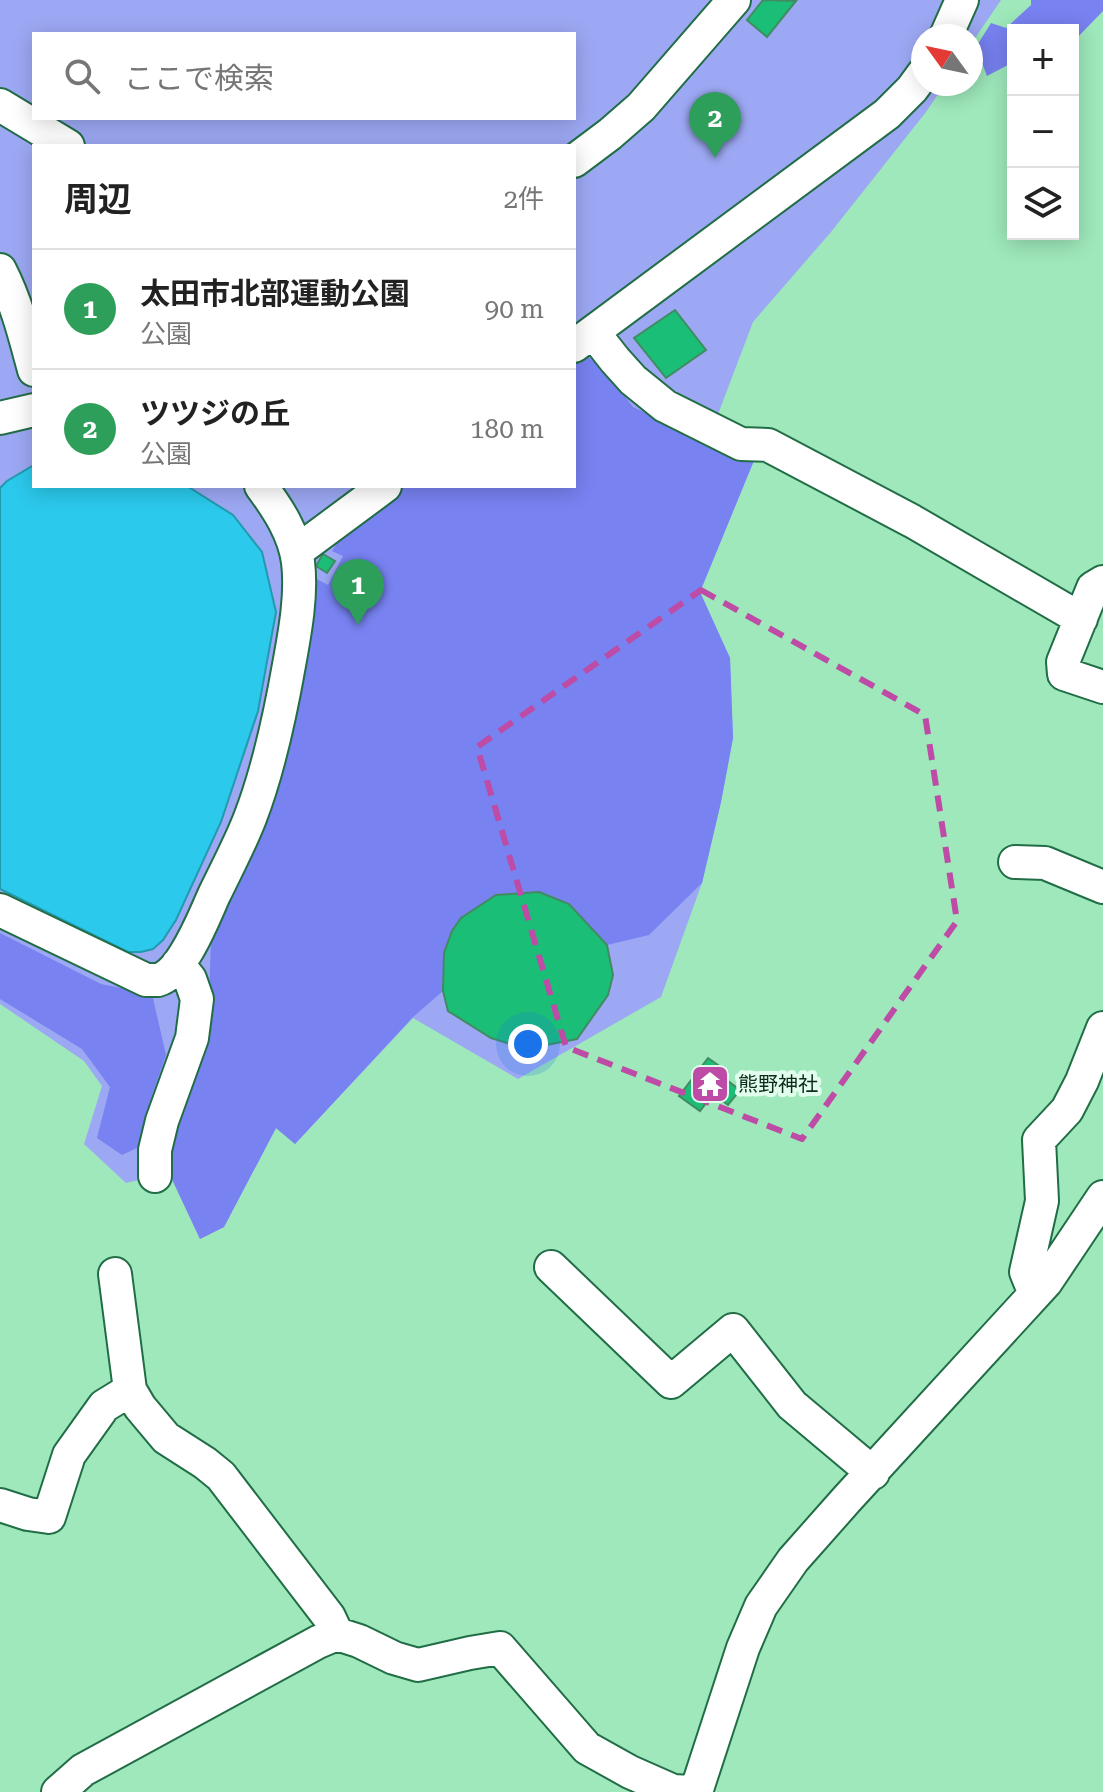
<!DOCTYPE html>
<html lang="ja">
<head>
<meta charset="utf-8">
<style>
	body { margin:0; font-family:"Roboto Serif","Noto Sans JP",serif; background:#f6f6f6; color:#222 }
	.controls { position:absolute; right:24px; top:24px; display:grid; overflow:hidden; border-radius:0px; box-shadow:0 4px 20px #0003 }
	.controls button { width:72px; height:72px; display:grid; place-items:center; padding:0; border:0; border-bottom:2px solid #e0e0e0; background:#fff; color:#222; font:40px sans-serif }
	.compass { position:absolute; left:911px; top:24px; width:72px; height:72px; border-radius:50%; background:#fff; box-shadow:0 4px 20px #0003; rotate:303deg }
	.you { position:absolute; left:528px; top:1044px; width:28px; height:28px; margin:-20px; border:6px solid #fff; border-radius:50%; background:#1a73e8; box-shadow:0 0 0 12px #1a73e833 }
	.badge { display:grid; place-items:center; width:52px; height:52px; border-radius:50%; background:#be4ba5; color:#fff; font-size:26px; font-weight:700 }
	.pin { position:absolute; translate:-50% -66px; filter:drop-shadow(0 2px 4px #0008) }
	.pin::after { content:''; position:absolute; top:42px; width:28px; height:24px; background:inherit; clip-path:polygon(0 0,100% 0,50% 100%) }
	.list { margin:0; padding:0; list-style:none }
	h2 { display:flex; justify-content:space-between; align-items:center; height:104px; margin:0; padding:0 32px; font-size:34px }
	h2 small { font-size:26px; font-weight:400; color:#767676 }
	.list li { display:grid; grid-template-columns:52px 1fr auto; gap:24px; align-items:center; box-sizing:border-box; height:120px; padding:0 32px; border-top:2px solid #e0e0e0 }
	.list b { display:block; font-size:30px; white-space:nowrap }
	.list p { margin:0; font-size:26px; white-space:nowrap; color:#767676 }
	.list em { font-size:26px; font-style:normal; color:#767676 }
	.icon { flex:none; width:44px; height:44px; fill:none; stroke:currentColor; stroke-width:2; stroke-linecap:round; stroke-linejoin:round }
	.map { position:relative; flex:none; width:1103px; height:1792px; overflow:hidden }
	.search { position:absolute; background:#fff; box-shadow:0 4px 20px #0003; left:32px; top:32px; width:544px; height:88px; display:flex; align-items:center; gap:20px; box-sizing:border-box; padding:0 28px; border-radius:0px; color:#767676; font-size:30px }
	.panel { position:absolute; background:#fff; box-shadow:0 4px 20px #0003; left:32px; top:144px; width:544px; height:344px; border-radius:0px }
	.map>svg:first-child { display:block }
	.green { fill:#9ca8f3; fill-rule:evenodd }
	.forest { fill:#7882f1 }
	.water { fill:#2bc9ec; stroke:#229aad; stroke-width:2 }
	.building { fill:#1abe76; stroke:#428b62; stroke-width:2 }
	.lines { fill:none; stroke-linecap:round; stroke-linejoin:round }
	.minor-casing { stroke:#216d46; stroke-width:36 }
	.minor { stroke:#fff; stroke-width:32 }
	.marked { fill:none; stroke:#be4ba5; stroke-width:6; stroke-dasharray:16 10; stroke-linejoin:round }
	.labels { text-anchor:middle; dominant-baseline:central; stroke-width:8; stroke-linejoin:round; paint-order:stroke }
	.poi-label { font-size:20px; fill:#0c2b1a; stroke:#e1fdeb; text-anchor:start }
</style>
</head>
<body>
<div class="map">
<svg width="1103" height="1792" viewBox="0 0 1103 1792">
	<rect width="100%" height="100%" fill="#9ee8bb"/>
	<!-- green -->
	<path class="green" d="M0,0H1001L971,44V36H923V84H945L926,112L831,232L753,322L712,430L755,458L700,592L730,658L733,738L721,802L702,883L661,997L518,1079L413,1018L295,1144L276,1128L224,1227L200,1239L170,1175L155,1176L126,1183L84,1144L102,1086L84,1061L0,1004ZM34,34H574V118H34ZM34,146H574V486H34Z"/>
	<!-- forest -->
	<path class="forest" d="M1031,0H1103V11L1073,42V30H1013V65L1006,66L987,76L976,47L991,23L1006,28L1031,5Z
		M588,357L604,368L633,407L689,433L755,458L700,592L730,658L733,738L721,802L702,883L649,935L607,945L569,904L539,892L496,895L461,918L452,931L444,953L443,991L413,1017L295,1144L276,1128L224,1227L200,1239L170,1175V1147L209,1001L211,938L313,577L328,585L343,556L332,551L346,529L406,486H574V364Z
		M0,933L101,984L152,994L166,1055L149,1104L143,1145L122,1155L97,1138L110,1087L82,1049L0,999Z"/>
	<!-- water -->
	<path class="water" d="M34,465V486H187L233,515L262,552L276,612L258,711L221,822L176,920L163,940L153,949L141,952H128L0,889V488L7,481Z"/>
	<!-- building -->
	<path class="building" d="M763,0L796,1L767,37L747,20Z
		M675,310L706,350L666,378L634,338Z
		M323,554L335,561L327,573L316,566Z
		M539,892L569,904L607,945L613,975L608,995L577,1039L526,1049L491,1038L448,1011L443,991L444,953L452,931L461,918L496,895Z
		M708,1058L728,1072L724,1078L740,1090L728,1105L713,1094L700,1111L679,1096Z"/>
	<g class="lines">
		<!-- minor casing -->
		<g class="minor-casing">
			<path id="minor" d="M946,36L962,0
				M0,105L68,146
				M574,161L610,134L641,107L734,0
				M0,270C16,301 25,336 34,370
				M593,332L615,360L633,380L665,406L741,444L768,445L912,521L1081,619
				M574,346L887,114L912,89L923,74
				M0,418L34,410
				M296,552L385,486
				M1103,582L1093,588L1063,662L1064,674L1103,687
				M1015,862L1045,863L1103,887
				M0,910L146,980C147,980 157,980 158,980C183,973 204,917 214,895C226,870 240,844 250,818C269,769 280,716 289,665C295,632 302,595 298,562C294,533 278,509 261,486
				M155,1176V1150L162,1121L192,1038L197,999L190,979L178,964
				M551,1267L671,1382L733,1330L792,1405L873,1473
				M115,1274L130,1390L140,1407L166,1438L205,1463L221,1476L329,1617L337,1634
				M1035,1294L1026,1272L1042,1201L1039,1140L1067,1110L1082,1081L1103,1028
				M0,1505L28,1514L49,1517L69,1455L104,1406L130,1390
				M58,1792L83,1770L318,1642L337,1634L359,1641L394,1658L418,1665L470,1653L500,1648L587,1748L630,1772L673,1791L692,1792
				M694,1792L698,1786L743,1648L761,1606L793,1560L847,1499L1046,1282L1103,1197"/>
		</g>
		<!-- minor -->
		<use href="#minor" class="minor"/>
	</g>
	<!-- marked area -->
	<path class="marked" d="M701,590L925,715L957,921L802,1139L566,1047L477,747Z"/>
	<!-- icons -->
	<defs>
		<g id="temple-square" transform="scale(2)"><rect x="-9" y="-9" width="18" height="18" rx="4" fill="#be4ba5" stroke="#e1fdeb"/><path d="M0-6L5-2H3V0L6.5 2.5H4V6H1.5V3h-3V6H-4V2.5H-6.5L-3 0V-2H-5Z" fill="#fff"/></g>
	</defs>
	<g fill-rule="evenodd">
		<use href="#temple-square" x="710" y="1084"/>
	</g>
	<g class="labels">
		<!-- poi labels -->
		<g class="poi-label">
			<text x="738" y="1084">熊野神社</text>
		</g>
	</g>
</svg>
<div class="controls">
<button>+</button>
<button>−</button>
<button><svg class="icon" aria-label="layers" viewBox="0 0 24 24"><path d="M12 4l9 5-9 5-9-5zM3 14l9 5 9-5"/></svg></button>
</div>
<svg class="compass" viewBox="-18 -18 36 36"><path d="M0-13l5 13h-10z" fill="#e53935"/><path d="M0 13l5-13h-10z" fill="#767676"/></svg>
<div class="you"></div>
<div class="pin badge" style="left:358px;top:625px;background:#2e9e5b">1</div>
<div class="pin badge" style="left:715px;top:158px;background:#2e9e5b">2</div>
<div class="search"><svg class="icon" aria-label="search" viewBox="0 0 24 24"><circle cx="10" cy="10" r="6"/><path d="M15 15l6 6"/></svg>ここで検索</div>
<section class="panel">
<h2>周辺<small>2件</small></h2>
<ul class="list">
<li><span class="badge" style="background:#2e9e5b">1</span><div><b>太田市北部運動公園</b><p>公園</p></div><em>90 m</em></li>
<li><span class="badge" style="background:#2e9e5b">2</span><div><b>ツツジの丘</b><p>公園</p></div><em>180 m</em></li>
</ul>
</section>
</div>
</body>
</html>
